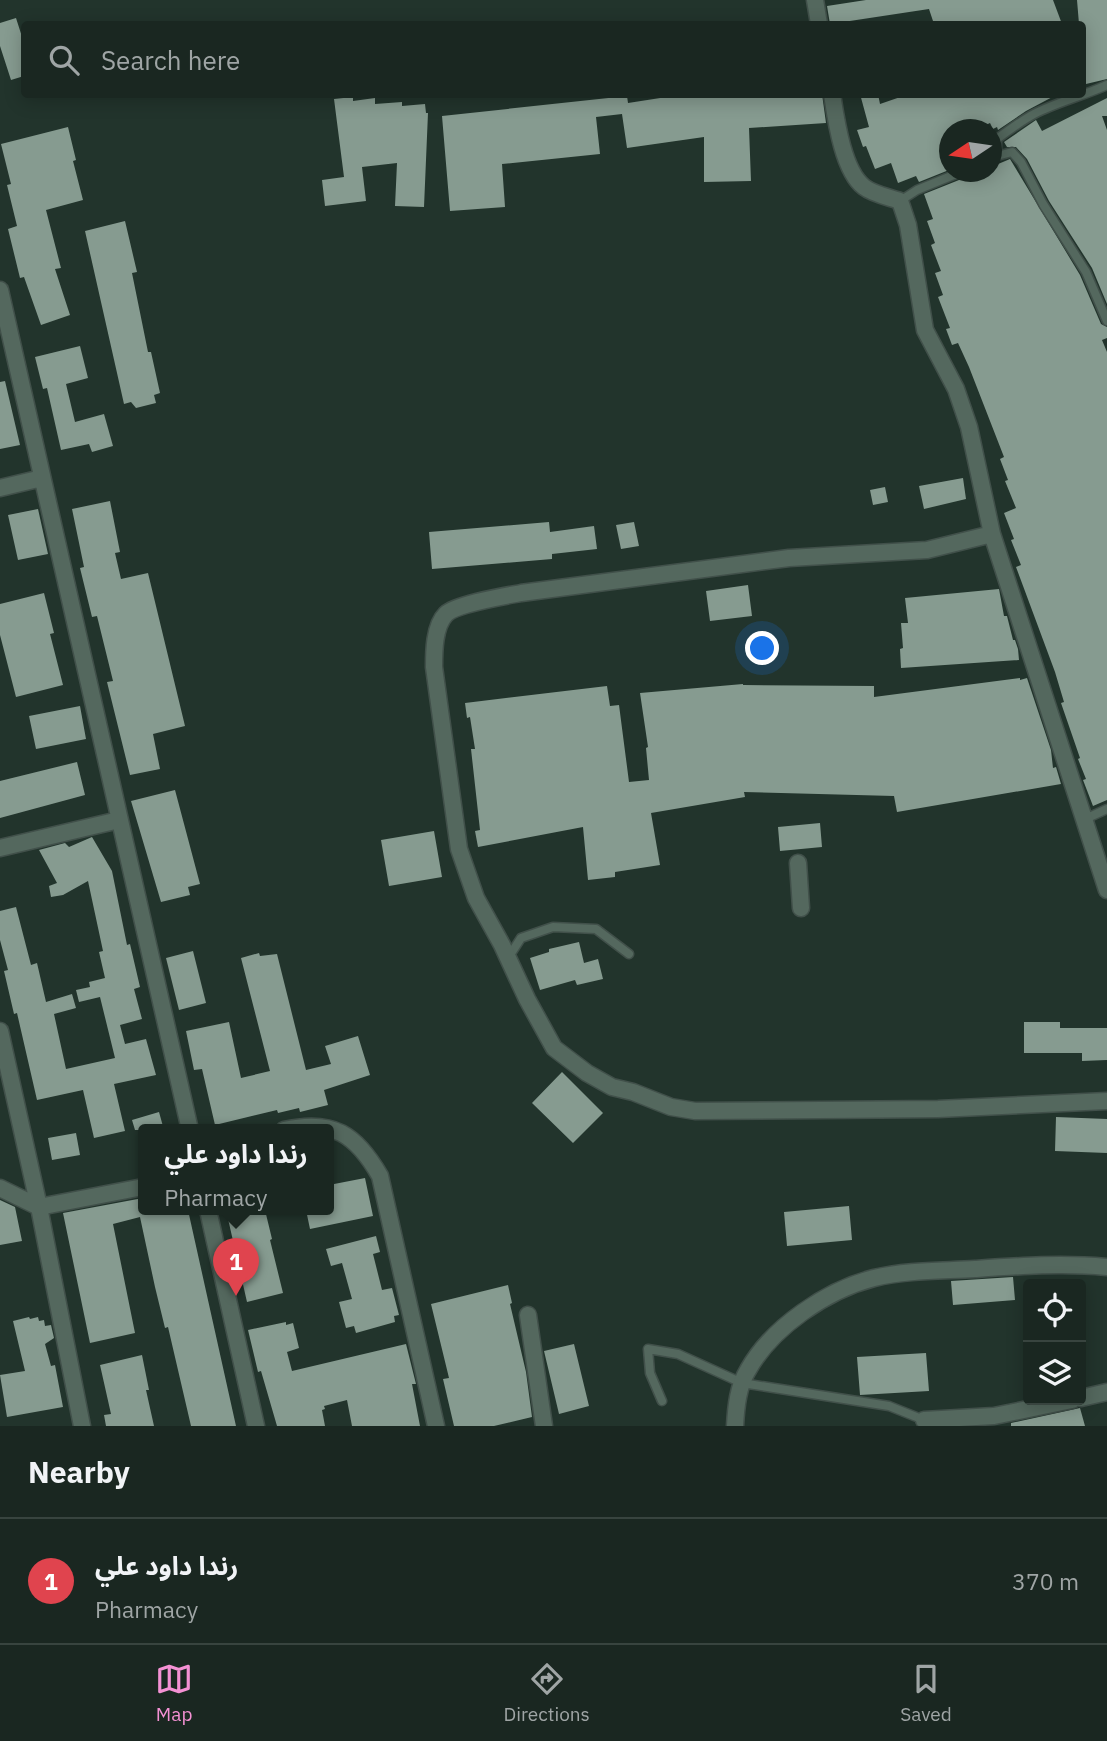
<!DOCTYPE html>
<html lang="en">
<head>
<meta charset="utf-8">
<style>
	body { margin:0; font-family:"IBM Plex Sans","Noto Sans Arabic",sans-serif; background:#232f2a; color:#f1f3f6 }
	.controls { position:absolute; right:21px; bottom:21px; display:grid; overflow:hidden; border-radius:7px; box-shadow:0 4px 18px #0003 }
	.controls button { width:63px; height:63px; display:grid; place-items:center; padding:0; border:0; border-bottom:2px solid #38443f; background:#1a2721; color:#f1f3f6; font:35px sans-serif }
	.compass { position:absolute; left:939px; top:119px; width:63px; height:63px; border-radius:50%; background:#1a2721; box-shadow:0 4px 18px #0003; rotate:257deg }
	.you { position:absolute; left:763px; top:649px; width:24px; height:24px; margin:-18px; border:5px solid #fff; border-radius:50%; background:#1a73e8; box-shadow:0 0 0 10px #1a73e833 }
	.badge { display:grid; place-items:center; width:46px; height:46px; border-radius:50%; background:#f491d4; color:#fff; font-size:23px; font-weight:700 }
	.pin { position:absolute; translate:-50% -58px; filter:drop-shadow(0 2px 4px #0008) }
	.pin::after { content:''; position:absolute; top:37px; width:24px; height:21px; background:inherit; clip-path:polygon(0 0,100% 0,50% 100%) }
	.popup { position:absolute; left:138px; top:1124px; width:196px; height:91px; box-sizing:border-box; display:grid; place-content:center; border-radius:7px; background:#1a2721; filter:drop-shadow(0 2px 5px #0005); font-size:23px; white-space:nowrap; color:#9fa5a5 }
	.popup b { font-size:26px; color:#f1f3f6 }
	.popup::after { content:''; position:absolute; left:50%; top:100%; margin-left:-14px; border:14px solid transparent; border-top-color:#1a2721 }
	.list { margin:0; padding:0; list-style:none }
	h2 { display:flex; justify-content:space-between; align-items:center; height:91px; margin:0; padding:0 28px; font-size:30px }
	h2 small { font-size:23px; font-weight:400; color:#9fa5a5 }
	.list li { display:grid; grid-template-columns:46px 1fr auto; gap:21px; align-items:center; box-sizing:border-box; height:126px; padding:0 28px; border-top:2px solid #38443f }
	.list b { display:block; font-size:26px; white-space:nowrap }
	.list p { margin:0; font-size:23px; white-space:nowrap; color:#9fa5a5 }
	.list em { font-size:23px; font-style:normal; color:#9fa5a5 }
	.icon { flex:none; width:38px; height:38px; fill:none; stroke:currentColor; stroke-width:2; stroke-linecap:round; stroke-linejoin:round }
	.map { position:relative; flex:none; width:1107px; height:1426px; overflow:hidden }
	.search { position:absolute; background:#1a2721; box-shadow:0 4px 18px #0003; left:21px; right:21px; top:21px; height:77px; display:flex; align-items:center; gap:18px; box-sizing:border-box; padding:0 24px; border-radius:7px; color:#9fa5a5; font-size:26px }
	.sheet { height:217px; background:#1a2721 }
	nav { display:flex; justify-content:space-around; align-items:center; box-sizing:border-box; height:98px; border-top:2px solid #38443f; background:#1a2721; font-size:19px; color:#9fa5a5 }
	nav a { display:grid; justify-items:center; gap:4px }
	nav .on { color:#f491d4 }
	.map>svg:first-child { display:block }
	.building { fill:#869b90 }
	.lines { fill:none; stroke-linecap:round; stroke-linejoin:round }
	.lane-casing { stroke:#41504a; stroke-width:11 }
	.street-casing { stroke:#41504a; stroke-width:19 }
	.lane { stroke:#54685e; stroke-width:8 }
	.street { stroke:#54685e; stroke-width:16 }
</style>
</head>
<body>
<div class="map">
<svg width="1107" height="1426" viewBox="0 0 1107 1426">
	<rect width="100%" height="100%" fill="#22342c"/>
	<!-- building -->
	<path class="building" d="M866,0H1053L1062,24H934L929,9L830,24L827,6Z
		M1077,0H1107V79L1086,84L1082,24H1079Z
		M16,18L24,43V76L11,80L0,46V23Z
		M686,94H822L826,123L749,128L751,181L704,182V137L627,148L622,114L596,117L600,154L502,164L505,207L450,211L442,116L627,96L628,103Z
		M860,94H878L880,104L909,94H1058L1026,111L998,130L997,127L993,129L990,123L975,130H949V170L919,182L916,176L898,183L891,163L875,169L866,146L863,147L857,130L869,127Z
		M353,97V101L375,98V104L402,102V106L425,104L426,113H428L424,207L395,206L397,163L362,167L366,201L325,206L322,180L344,177L334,99Z
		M1107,98V116H1102L1107,130V304L1092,268L1049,201L1027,159L1016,147H1007L1004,142L1036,120L1042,131Z
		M68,127L76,160L73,161L83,200L46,210L61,268L55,269L70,315L41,325L24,277L20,278L8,229L17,226L7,185L11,184L1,144Z
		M1010,159L1080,275L1101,324L1107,327V338L1102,340L1107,352V800L1093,806L1083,780L1086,779L1078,759L1080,758L1061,703L1064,702L1055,672L1016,567L1021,565L1011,540L1014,539L1004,513L1016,508L1005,481L1008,480L1000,459L1004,457L969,367L958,343L952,345L946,329L950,328L938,297L943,295L935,273L941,271L931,245L935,243L927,221L933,219L924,194L979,172H991V167Z
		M125,221L137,272L132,273L148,352H151L160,393L154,395L156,403L136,408L131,402L124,404L85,231Z
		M80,346L88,378L66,384L75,422L104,414L113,446L92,452L89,444L61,450L47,388L43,389L35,357Z
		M5,381L20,445L0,449V382Z
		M963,478L966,499L924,509L919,486Z
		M885,487L888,502L873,505L870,490Z
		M110,501L120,552L115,553L121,579L148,573L185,726L153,734L160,769L130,775L107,682L113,681L97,616L92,617L80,568L84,567L72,509Z
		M38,509L48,554L18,560L8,515Z
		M549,522L550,532L594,526L597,549L552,554V559L432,569L429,532Z
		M634,522L639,546L621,549L616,525Z
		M748,585L752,616L710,621L706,591Z
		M999,589L1004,616H1007L1013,640H1015L1018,649L1019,660L901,668L900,649L903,648L901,623H908L905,598Z
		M44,593L54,633L50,634L63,685L16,697L0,635V604Z
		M1020,678V680L1027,678L1051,750L1053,768L1056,767L1061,784L897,812L894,796L744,792L745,797L651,813L660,865L615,872V877L588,880L583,827L478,847L475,831L480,830L471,749H475L470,717L467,718L465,703L607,686L610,706L619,705L629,782L649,780L646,748L648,747L640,693L743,684V685L874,686V697Z
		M80,706L86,739L36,749L29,716Z
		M77,762L85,795L0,818V781Z
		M175,790L200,884L188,887L190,895L161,902L131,801Z
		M820,823L822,847L780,851L778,827Z
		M434,831L442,877L389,886L381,840Z
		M92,837L112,871L127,945L130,944L140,987L134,989L142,1019L120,1025L125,1044L146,1039L156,1075L114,1084L125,1131L94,1138L83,1090L37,1100L17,1013L14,1014L4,971L8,970L0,940V911L16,907L31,965L37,963L46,1002L72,994L76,1008L54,1014L66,1069L115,1058L100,997L79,1002L76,990L90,987L89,982L105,978L99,952L103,951L88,881L63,895L51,897L49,886L57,883L39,850L65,843L69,847Z
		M579,942L584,963L598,959L603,979L577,985L575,980L540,990L530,958L549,952V949Z
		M193,951L206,1003L179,1010L166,958Z
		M259,953L260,956L277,954L306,1070L331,1064L325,1046L358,1036L370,1075L324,1090L328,1105L300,1112L299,1108L278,1113L277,1110L215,1125L202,1069L194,1070L186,1031L229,1022L241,1078L270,1071L241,958Z
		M1024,1022H1060V1028H1107V1060L1082,1061V1053H1024Z
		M562,1072L603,1113L573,1143L532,1103Z
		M159,1112L164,1130H135L132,1120Z
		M1056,1117L1107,1119V1153L1055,1151Z
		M76,1133L80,1155L52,1160L48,1138Z
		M365,1178L373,1216L310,1229L306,1210H329V1185Z
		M143,1198V1210H188L236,1426H191L168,1327L165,1328L155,1287L140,1217L113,1224L135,1333L90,1343L63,1213Z
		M0,1200L15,1207L22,1241L0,1245Z
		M849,1206L852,1240L787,1246L784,1212Z
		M226,1210H265L272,1239L270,1240L283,1293L247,1302Z
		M376,1236L380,1252L373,1254L382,1290L392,1288L399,1315L394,1316L395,1322L356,1333L354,1326L346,1328L339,1302L352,1299L342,1263L331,1266L326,1249Z
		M1013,1277L1015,1300L953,1305L951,1281Z
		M508,1285L512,1303L510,1304L526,1372L532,1417L494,1426H454L443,1379L449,1378L431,1304Z
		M29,1317L30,1319L38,1317L39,1321L44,1320L45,1326L51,1325L54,1338L45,1344L51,1366L55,1365L63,1407L7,1417L0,1375L25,1371L13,1321Z
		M286,1322V1325L293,1323L299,1348L287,1352L292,1371L406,1344L416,1384H412L420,1426H352L347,1400L324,1406L325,1409L322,1410L325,1426H277L261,1371L258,1372L248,1330Z
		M574,1344L589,1406L559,1414L544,1351Z
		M926,1353L929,1391L860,1395L857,1357Z
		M142,1355L149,1390H146L154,1426H106L104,1415L111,1414L100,1365Z
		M1080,1408L1085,1426H1011V1423Z"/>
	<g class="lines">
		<!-- lane casing -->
		<g class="lane-casing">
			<path id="lane" d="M1107,85C1083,96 1057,102 1034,114C1021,121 1009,130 997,139V156L1012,152L1021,162L1043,204L1086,272L1107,321
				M900,201L917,190L961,172
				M1083,820L1107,809
				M508,958L521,938L553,927L596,929L629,954
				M662,1401L650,1373L648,1349L678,1354L742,1383L889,1406L924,1420"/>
		</g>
		<!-- street casing -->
		<g class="street-casing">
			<path id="street" d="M815,0L819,24
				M832,94C836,120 843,171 864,187C873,194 888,197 900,201L908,225L925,330L956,389L969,427L992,534L1107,890
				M0,290L190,1130
				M0,488L42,478
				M992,534L927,550L789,558L521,593C505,596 456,604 446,614C434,626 434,652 434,667L459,849L476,898L502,945L527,999L554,1048L587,1073L612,1087L633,1092L671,1107L695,1111L938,1109L1107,1101
				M0,848L119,820
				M798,863L801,908
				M0,1031L39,1207L82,1426
				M284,1130C333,1119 356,1134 380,1176L436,1426
				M0,1188L39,1207L143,1187
				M208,1210L256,1426
				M528,1315L544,1426
				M1081,1398L1107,1392
				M924,1420L994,1416L1072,1400
				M735,1426C736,1407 738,1386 748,1370C772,1327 827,1290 874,1278C907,1270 941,1271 975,1269C1019,1266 1062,1263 1107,1267"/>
		</g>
		<!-- lane -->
		<use href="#lane" class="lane"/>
		<!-- street -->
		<use href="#street" class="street"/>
	</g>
</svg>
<div class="controls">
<button><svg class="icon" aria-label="locate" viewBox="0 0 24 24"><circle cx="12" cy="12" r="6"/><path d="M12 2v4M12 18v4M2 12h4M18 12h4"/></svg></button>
<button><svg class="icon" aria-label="layers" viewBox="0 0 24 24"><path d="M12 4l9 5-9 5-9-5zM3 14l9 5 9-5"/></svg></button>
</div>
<svg class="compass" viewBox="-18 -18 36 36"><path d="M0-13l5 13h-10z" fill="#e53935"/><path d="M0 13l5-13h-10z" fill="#9fa5a5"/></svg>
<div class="you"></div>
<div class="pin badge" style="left:236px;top:1296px;background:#e0444e">1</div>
<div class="popup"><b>رندا داود علي</b>Pharmacy</div>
<div class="search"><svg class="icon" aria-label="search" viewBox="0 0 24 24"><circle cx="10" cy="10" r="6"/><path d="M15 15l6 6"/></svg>Search here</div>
</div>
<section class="sheet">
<h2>Nearby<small></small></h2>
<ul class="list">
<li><span class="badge" style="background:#e0444e">1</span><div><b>رندا داود علي</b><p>Pharmacy</p></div><em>370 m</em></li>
</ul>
</section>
<nav>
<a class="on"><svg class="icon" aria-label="map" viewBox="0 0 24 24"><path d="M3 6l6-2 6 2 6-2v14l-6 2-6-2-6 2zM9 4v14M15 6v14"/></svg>Map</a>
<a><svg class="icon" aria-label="directions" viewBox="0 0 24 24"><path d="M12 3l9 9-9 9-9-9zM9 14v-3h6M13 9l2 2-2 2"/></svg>Directions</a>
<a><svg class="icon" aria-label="saved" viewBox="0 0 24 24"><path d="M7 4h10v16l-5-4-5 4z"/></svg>Saved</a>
</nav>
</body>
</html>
